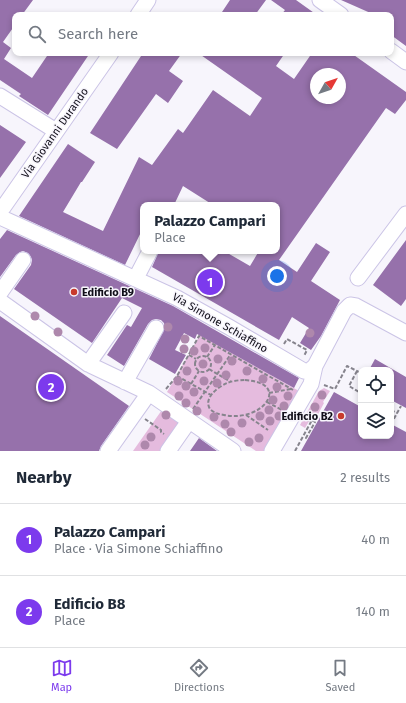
<!DOCTYPE html>
<html lang="en">
<head>
<meta charset="utf-8">
<style>
	body { margin:0; font-family:"Fira Sans",sans-serif; background:#f6f6f7; color:#1f2937 }
	.controls { position:absolute; right:12px; bottom:12px; display:grid; overflow:hidden; border-radius:8px; box-shadow:0 2px 6px #0003 }
	.controls button { width:36px; height:36px; display:grid; place-items:center; padding:0; border:0; border-bottom:1px solid #e0e1e3; background:#fff; color:#1f2937; font:20px sans-serif }
	.compass { position:absolute; left:310px; top:68px; width:36px; height:36px; border-radius:50%; background:#fff; box-shadow:0 2px 6px #0003; rotate:50deg }
	.you { position:absolute; left:277px; top:276px; width:14px; height:14px; margin:-10px; border:3px solid #fff; border-radius:50%; background:#1a73e8; box-shadow:0 0 0 6px #1a73e833 }
	.badge { display:grid; place-items:center; width:26px; height:26px; border-radius:50%; background:#7c3aed; color:#fff; font-size:13px; font-weight:700 }
	.pin { position:absolute; translate:-50% -50%; border:2px solid #fff; box-shadow:0 1px 4px #0006 }
	.popup { position:absolute; left:140px; top:202px; width:140px; height:52px; box-sizing:border-box; display:grid; place-content:center; border-radius:8px; background:#fff; filter:drop-shadow(0 1px 3px #0005); font-size:13px; white-space:nowrap; color:#747a83 }
	.popup b { font-size:15px; color:#1f2937 }
	.popup::after { content:''; position:absolute; left:50%; top:100%; margin-left:-8px; border:8px solid transparent; border-top-color:#fff }
	.list { margin:0; padding:0; list-style:none }
	h2 { display:flex; justify-content:space-between; align-items:center; height:52px; margin:0; padding:0 16px; font-size:17px }
	h2 small { font-size:13px; font-weight:400; color:#747a83 }
	.list li { display:grid; grid-template-columns:26px 1fr auto; gap:12px; align-items:center; box-sizing:border-box; height:72px; padding:0 16px; border-top:1px solid #e0e1e3 }
	.list b { display:block; font-size:15px; white-space:nowrap }
	.list p { margin:0; font-size:13px; white-space:nowrap; color:#747a83 }
	.list em { font-size:13px; font-style:normal; color:#747a83 }
	.icon { flex:none; width:22px; height:22px; fill:none; stroke:currentColor; stroke-width:2; stroke-linecap:round; stroke-linejoin:round }
	.map { position:relative; flex:none; width:406px; height:451px; overflow:hidden }
	.search { position:absolute; background:#fff; box-shadow:0 2px 6px #0003; left:12px; right:12px; top:12px; height:44px; display:flex; align-items:center; gap:10px; box-sizing:border-box; padding:0 14px; border-radius:8px; color:#747a83; font-size:15px }
	.sheet { height:196px; background:#fff }
	nav { display:flex; justify-content:space-around; align-items:center; box-sizing:border-box; height:56px; border-top:1px solid #e0e1e3; background:#fff; font-size:11px; color:#747a83 }
	nav a { display:grid; justify-items:center; gap:2px }
	nav .on { color:#7c3aed }
	.map>svg:first-child { display:block }
	.green { fill:#e5bbde }
	.building { fill:#9671ab; fill-rule:evenodd }
	.lines { fill:none; stroke-linecap:round; stroke-linejoin:round }
	.minor-casing { stroke:#cbc4e6; stroke-width:17 }
	.path { stroke:#86848d; stroke-width:2; stroke-dasharray:4 2; stroke-linecap:butt }
	.minor { stroke:#fff; stroke-width:15 }
	.tree { fill:#ae88ac }
	.poi-dot { fill:#c83b2d; stroke:#f7f5fc; stroke-width:1.5 }
	.labels { text-anchor:middle; dominant-baseline:central; stroke-width:3; stroke-linejoin:round; paint-order:stroke }
	.street-label { font-size:11px; fill:#100e19; stroke:#f7f5fc }
	.poi-label { font-size:11px; font-weight:bold; fill:#100e19; stroke:#f7f5fc; text-anchor:start }
</style>
</head>
<body>
<div class="map">
<svg width="406" height="451" viewBox="0 0 406 451">
	<rect width="100%" height="100%" fill="#f7f5fc"/>
	<!-- green -->
	<path class="green" d="M200,335L299,391L264,451H256L167,392Z
		M324,388L330,391L323,402L324,403L315,420L311,418L305,428L300,425L319,391Z
		M164,407L182,420L160,451H133Z"/>
	<!-- building -->
	<path class="building" d="M0,0H33L22,15H15V25L3,42L11,48L4,59L32,78L49,53H90L48,115L19,96L21,94L0,80Z
		M230,0H266L255,15H220Z
		M271,0H296L317,15H281L285,10Z
		M341,0H406V46L391,35V15H375Z
		M143,53H182L169,71L183,81L168,103L156,94L117,149L90,133Z
		M198,53H285L276,66L294,79L312,53H351L406,92V100L395,114L386,108L279,260L297,272L316,243L330,252L311,281L340,300L321,336L311,350L300,343L309,328L292,317L279,340L152,267L159,251H224L250,266L259,251H277V205H213L183,186L174,205H143V228L125,265L19,216L68,144L95,162L82,182H81L63,212L103,231L139,157L152,165L178,129L183,133L213,90L250,116L262,98ZM316,74H340V98H316Z
		M0,125L26,142L0,178Z
		M7,230L173,306L299,378L294,388L197,334L195,339L184,333L175,350L186,355L175,374L149,359L165,328L164,323L161,320L156,319L152,320L148,324L124,366L107,355L127,325L131,327L142,308L122,298L92,343L14,289L31,265L32,260L31,257L28,253L23,251L20,252L16,255L0,277V239Z
		M406,240V299L401,306L373,285Z
		M0,316L129,406L101,446L99,451H0Z
		M375,359L406,377V408L391,400V370H369Z
		M334,392L361,407V436H391V424L406,432V451H301Z
		M199,438L217,451H190Z"/>
	<g class="lines">
		<!-- minor casing -->
		<g class="minor-casing">
			<path id="minor" d="M320,0L341,15
				M138,15L148,0
				M391,51L406,62
				M0,96L56,131
				M0,212L111,53
				M0,217L177,298L229,327L304,371L308,372L315,366L344,311L350,305L356,306L406,333
				M136,278L150,251
				M358,278L406,214
				M0,293L23,260
				M0,301L88,364L149,393L233,451
				M88,364L124,313
				M125,382L156,328
				M108,451L149,393
				M168,451L189,421
				M272,451L311,384L315,366"/>
		</g>
		<!-- path -->
		<path class="path" d="M284,344L287,339L307,350L304,356
			M189,355L196,359
			M195 364a8 8 0 1 1 16 0a8 8 0 1 1-16 0Z
			M207,357L215,345
			M209,369L231,382
			M357,371L349,386L361,393
			M177,376L211,395
			M245,380C292,383 263,423 224,415C218,414 214,413 210,409C203,398 218,387 227,383C232,381 239,380 245,380Z
			M191,384L199,371
			M324,385L335,389L347,366L361,373
			M166,389L177,376L199,336L293,390
			M269,393L291,389
			M267,402L282,410
			M193,409L231,354
			M391,410L397,413
			M246,415L268,430
			M145,419L161,430V432L164,434
			M391,424L401,406
			M295,451L312,420L315,422L306,438L308,439"/>
		<!-- minor -->
		<use href="#minor" class="minor"/>
	</g>
	<!-- trees -->
	<g class="tree">
		<circle cx="35" cy="316" r="4.5"/>
		<circle cx="168" cy="327" r="4.5"/>
		<circle cx="58" cy="332" r="4.5"/>
		<circle cx="310" cy="333" r="4.5"/>
		<circle cx="185" cy="339" r="4.5"/>
		<circle cx="205" cy="348" r="4.5"/>
		<circle cx="184" cy="349" r="4.5"/>
		<circle cx="194" cy="351" r="4.5"/>
		<circle cx="218" cy="359" r="4.5"/>
		<circle cx="232" cy="361" r="4.5"/>
		<circle cx="203" cy="364" r="4.5"/>
		<circle cx="187" cy="371" r="4.5"/>
		<circle cx="247" cy="371" r="4.5"/>
		<circle cx="226" cy="375" r="4.5"/>
		<circle cx="263" cy="379" r="4.5"/>
		<circle cx="178" cy="381" r="4.5"/>
		<circle cx="204" cy="381" r="4.5"/>
		<circle cx="217" cy="383" r="4.5"/>
		<circle cx="186" cy="386" r="4.5"/>
		<circle cx="277" cy="387" r="4.5"/>
		<circle cx="194" cy="392" r="4.5"/>
		<circle cx="322" cy="395" r="4.5"/>
		<circle cx="179" cy="396" r="4.5"/>
		<circle cx="288" cy="396" r="4.5"/>
		<circle cx="273" cy="400" r="4.5"/>
		<circle cx="186" cy="403" r="4.5"/>
		<circle cx="284" cy="406" r="4.5"/>
		<circle cx="315" cy="407" r="4.5"/>
		<circle cx="269" cy="410" r="4.5"/>
		<circle cx="197" cy="411" r="4.5"/>
		<circle cx="166" cy="415" r="4.5"/>
		<circle cx="260" cy="416" r="4.5"/>
		<circle cx="279" cy="416" r="4.5"/>
		<circle cx="214" cy="417" r="4.5"/>
		<circle cx="309" cy="417" r="4.5"/>
		<circle cx="270" cy="421" r="4.5"/>
		<circle cx="242" cy="423" r="4.5"/>
		<circle cx="225" cy="424" r="4.5"/>
		<circle cx="231" cy="432" r="4.5"/>
		<circle cx="151" cy="437" r="4.5"/>
		<circle cx="259" cy="438" r="4.5"/>
		<circle cx="249" cy="442" r="4.5"/>
		<circle cx="145" cy="445" r="4.5"/>
	</g>
	<!-- markers -->
	<g class="poi-dot">
		<circle cx="74" cy="292" r="4"/>
		<circle cx="341" cy="416" r="4"/>
	</g>
	<g class="labels">
		<!-- street labels -->
		<g class="street-label">
			<text transform="translate(55 133) rotate(-55)">Via Giovanni Durando</text>
			<text transform="translate(220 323) rotate(30)">Via Simone Schiaffino</text>
		</g>
		<!-- poi labels -->
		<g class="poi-label">
			<text x="82" y="292">Edificio B9</text>
			<text x="333" y="416" text-anchor="end">Edificio B2</text>
		</g>
	</g>
</svg>
<div class="controls">
<button><svg class="icon" aria-label="locate" viewBox="0 0 24 24"><circle cx="12" cy="12" r="6"/><path d="M12 2v4M12 18v4M2 12h4M18 12h4"/></svg></button>
<button><svg class="icon" aria-label="layers" viewBox="0 0 24 24"><path d="M12 4l9 5-9 5-9-5zM3 14l9 5 9-5"/></svg></button>
</div>
<svg class="compass" viewBox="-18 -18 36 36"><path d="M0-13l5 13h-10z" fill="#e53935"/><path d="M0 13l5-13h-10z" fill="#747a83"/></svg>
<div class="you"></div>
<div class="pin badge" style="left:210px;top:282px">1</div>
<div class="popup"><b>Palazzo Campari</b>Place</div>
<div class="pin badge" style="left:51px;top:387px">2</div>
<div class="search"><svg class="icon" aria-label="search" viewBox="0 0 24 24"><circle cx="10" cy="10" r="6"/><path d="M15 15l6 6"/></svg>Search here</div>
</div>
<section class="sheet">
<h2>Nearby<small>2 results</small></h2>
<ul class="list">
<li><span class="badge">1</span><div><b>Palazzo Campari</b><p>Place · Via Simone Schiaffino</p></div><em>40 m</em></li>
<li><span class="badge">2</span><div><b>Edificio B8</b><p>Place</p></div><em>140 m</em></li>
</ul>
</section>
<nav>
<a class="on"><svg class="icon" aria-label="map" viewBox="0 0 24 24"><path d="M3 6l6-2 6 2 6-2v14l-6 2-6-2-6 2zM9 4v14M15 6v14"/></svg>Map</a>
<a><svg class="icon" aria-label="directions" viewBox="0 0 24 24"><path d="M12 3l9 9-9 9-9-9zM9 14v-3h6M13 9l2 2-2 2"/></svg>Directions</a>
<a><svg class="icon" aria-label="saved" viewBox="0 0 24 24"><path d="M7 4h10v16l-5-4-5 4z"/></svg>Saved</a>
</nav>
</body>
</html>
